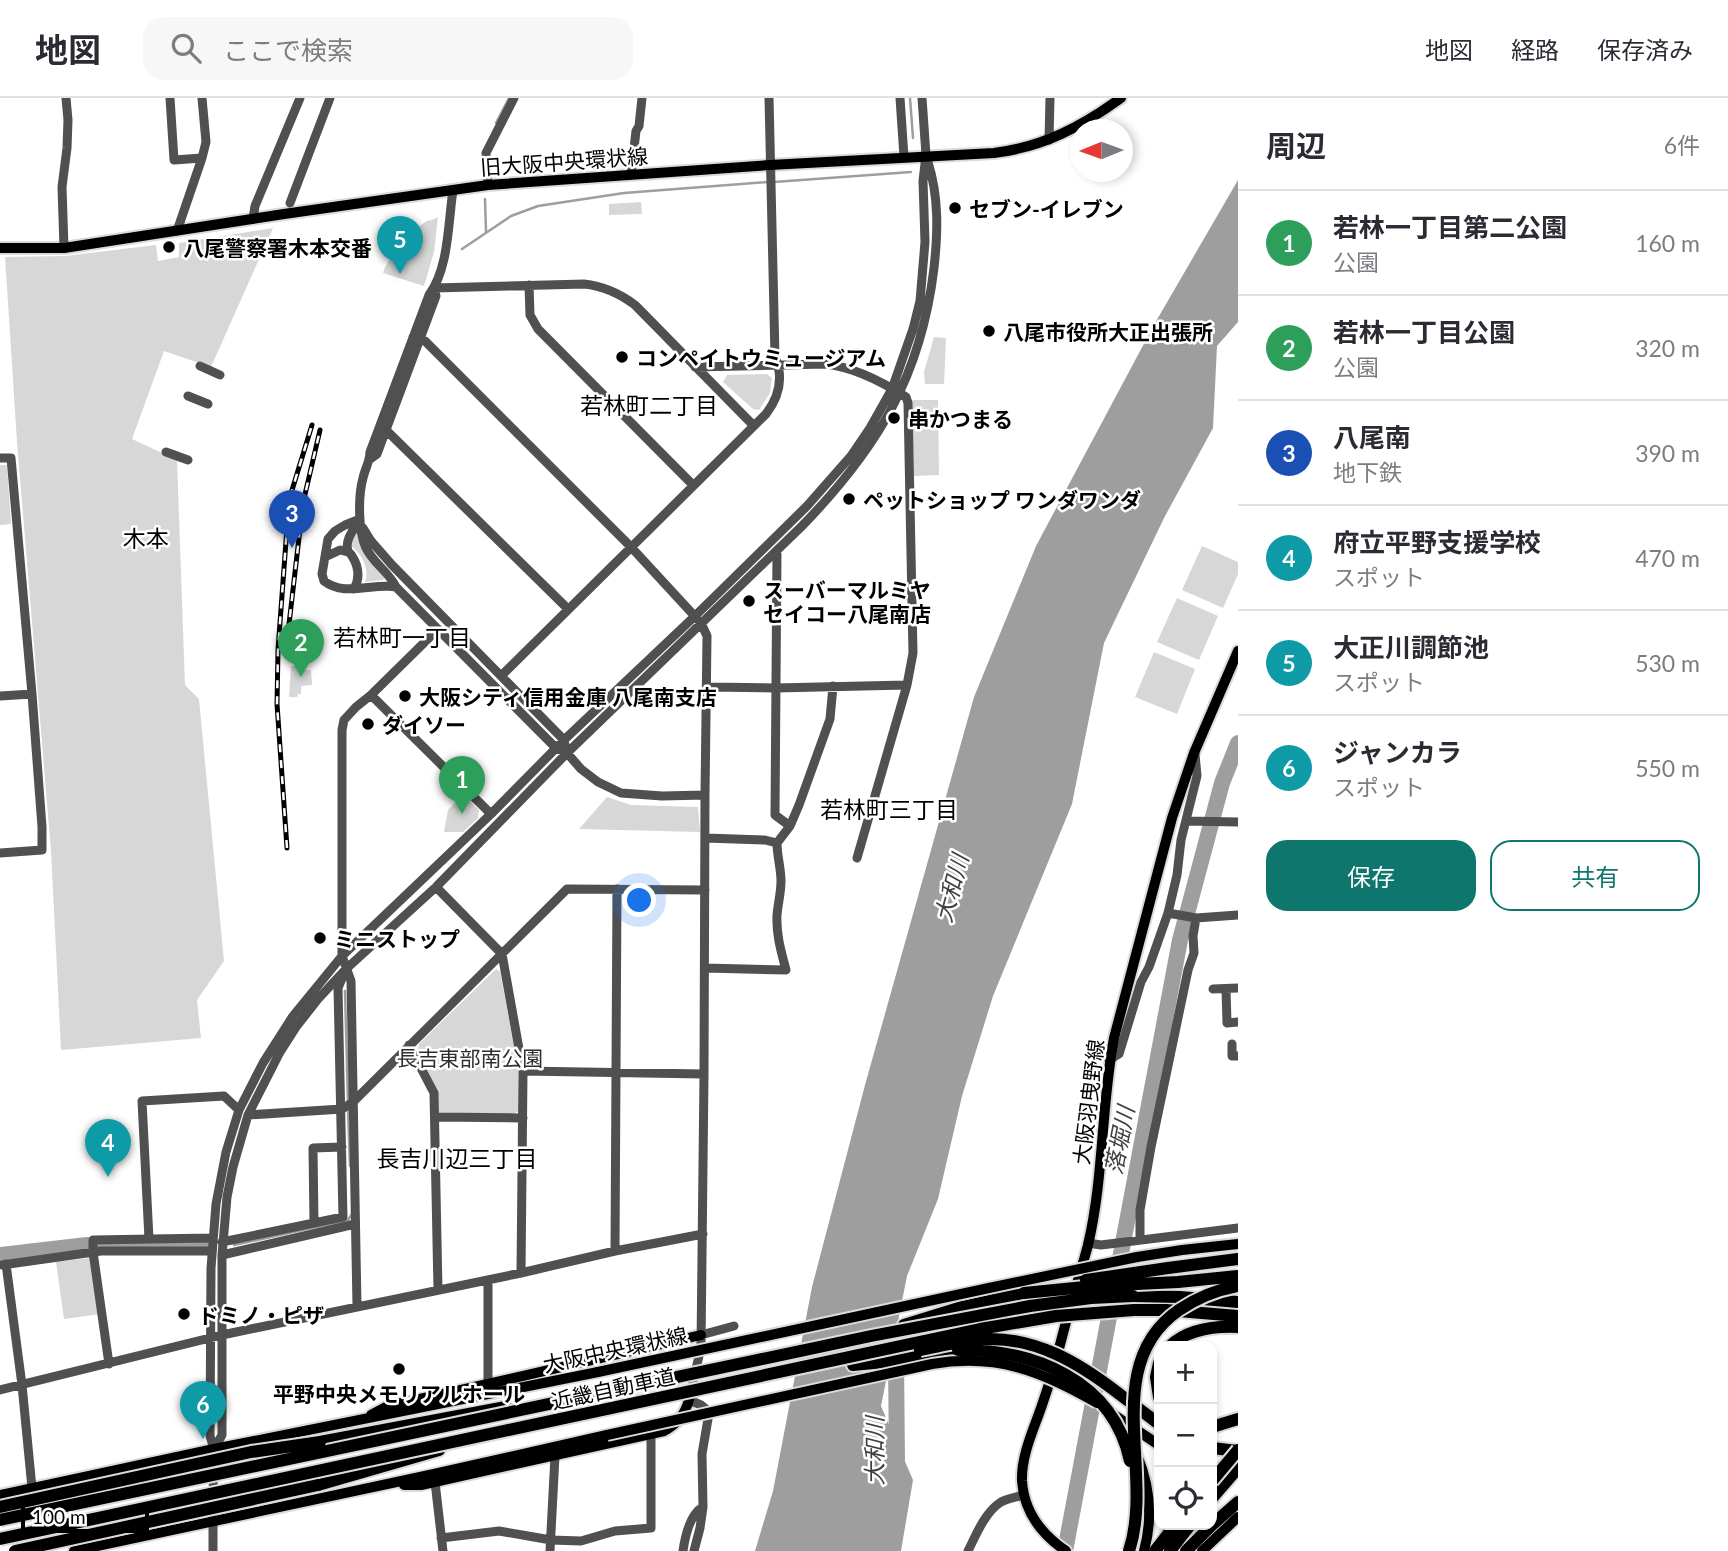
<!DOCTYPE html>
<html lang="ja">
<head>
<meta charset="utf-8">
<style>
	body { margin:0; font-family:Lato,"Noto Sans JP",sans-serif; background:#f7f7f7; color:#2b2b33 }
	.controls { position:absolute; right:21px; bottom:21px; display:grid; overflow:hidden; border-radius:14px; box-shadow:0 4px 10px #0003 }
	.controls button { width:63px; height:63px; display:grid; place-items:center; padding:0; border:0; border-bottom:2px solid #e1e1e2; background:#fff; color:#2b2b33; font:35px sans-serif }
	.compass { position:absolute; left:1070px; top:21px; width:63px; height:63px; border-radius:50%; background:#fff; box-shadow:0 4px 10px #0003; rotate:269deg }
	.scale { position:absolute; left:21px; bottom:18px; width:128px; box-sizing:border-box; padding-left:7px; border:4px solid #000; border-top:0; font-size:19px; line-height:24px; white-space:nowrap; color:#000; -webkit-text-stroke:5px #fff; paint-order:stroke }
	.you { position:absolute; left:640px; top:803px; width:24px; height:24px; margin:-18px; border:5px solid #fff; border-radius:50%; background:#1a73e8; box-shadow:0 0 0 10px #1a73e833 }
	.badge { display:grid; place-items:center; width:46px; height:46px; border-radius:50%; background:#0f766e; color:#fff; font-size:23px; font-weight:700 }
	.pin { position:absolute; translate:-50% -58px; filter:drop-shadow(0 2px 4px #0008) }
	.pin::after { content:''; position:absolute; top:37px; width:24px; height:21px; background:inherit; clip-path:polygon(0 0,100% 0,50% 100%) }
	.list { margin:0; padding:0; list-style:none }
	h2 { display:flex; justify-content:space-between; align-items:center; height:91px; margin:0; padding:0 28px; font-size:30px }
	h2 small { font-size:23px; font-weight:400; color:#7c7c81 }
	.list li { display:grid; grid-template-columns:46px 1fr auto; gap:21px; align-items:center; box-sizing:border-box; height:105px; padding:0 28px; border-top:2px solid #e1e1e2 }
	.list b { display:block; font-size:26px; white-space:nowrap }
	.list p { margin:0; font-size:23px; white-space:nowrap; color:#7c7c81 }
	.list em { font-size:23px; font-style:normal; color:#7c7c81 }
	.actions { display:flex; gap:14px; padding:21px 28px }
	.actions a { flex:1; padding:16px 0; border:2px solid #0f766e; border-radius:21px; text-align:center; font-size:24px; color:#0f766e }
	.actions .main { background:#0f766e; color:#fff }
	.icon { flex:none; width:38px; height:38px; fill:none; stroke:currentColor; stroke-width:2; stroke-linecap:round; stroke-linejoin:round }
	.map { position:relative; flex:none; width:1238px; height:1453px; overflow:hidden }
	header { display:flex; align-items:center; gap:42px; box-sizing:border-box; height:98px; padding:0 35px; background:#fff; border-bottom:2px solid #e1e1e2 }
	header strong { font-size:33px }
	nav { display:flex; gap:38px; margin-inline-start:auto; font-size:24px }
	.search { width:490px; height:63px; background:#f7f7f7; display:flex; align-items:center; gap:18px; box-sizing:border-box; padding:0 24px; border-radius:21px; color:#7c7c81; font-size:26px }
	main { display:flex }
	aside { flex:1; background:#fff }
	.map>svg:first-child { display:block }
	.green { fill:#d7d7d7 }
	.water { fill:#9e9e9e }
	.lines { fill:none; stroke-linecap:round; stroke-linejoin:round }
	.stream { stroke:#9e9e9e; stroke-width:2.5 }
	.river { stroke:#9e9e9e; stroke-width:16 }
	.major-casing { stroke:#dbdbdb; stroke-width:14 }
	.highway-casing { stroke:#dbdbdb; stroke-width:16 }
	.minor { stroke:#505050; stroke-width:9 }
	.major { stroke:#000; stroke-width:10 }
	.highway { stroke:#000; stroke-width:12 }
	.rail-casing { stroke:#000; stroke-width:5 }
	.rail { stroke:#fff; stroke-width:2.5; stroke-dasharray:8; stroke-linecap:butt }
	.major-bridge-casing { stroke:#dbdbdb; stroke-width:14; stroke-linecap:butt }
	.highway-bridge-casing { stroke:#dbdbdb; stroke-width:16; stroke-linecap:butt }
	.major-bridge { stroke:#000; stroke-width:10 }
	.highway-bridge { stroke:#000; stroke-width:12 }
	.poi-dot { fill:#000; stroke:#fff; stroke-width:2.5 }
	.labels { text-anchor:middle; dominant-baseline:central; stroke-width:5; stroke-linejoin:round; paint-order:stroke }
	.street-label { font-size:21px; fill:#000; stroke:#fff }
	.poi-label { font-size:21px; font-weight:bold; fill:#000; stroke:#fff; text-anchor:start }
	.park-label { font-size:21px; fill:#2e2e2e; stroke:#fff }
	.neighbourhood-label { font-size:23px; fill:#000; stroke:#fff }
	.water-label { font-size:23px; font-style:italic; fill:#3f3f3f; stroke:#fff }
</style>
</head>
<body>
<header>
<strong>地図</strong>
<div class="search"><svg class="icon" aria-label="search" viewBox="0 0 24 24"><circle cx="10" cy="10" r="6"/><path d="M15 15l6 6"/></svg>ここで検索</div>
<nav><a>地図</a><a>経路</a><a>保存済み</a></nav>
</header>
<main>
<div class="map">
<svg width="1238" height="1453" viewBox="0 0 1238 1453">
	<rect width="100%" height="100%" fill="#fff"/>
	<!-- green -->
	<path class="green" d="M641,104L642,116L609,117V106Z
		M438,119L434,154L424,188L383,175C387,160 413,131 427,123C428,123 437,120 438,119Z
		M273,130L211,269L164,253L132,341L177,362L185,587L199,601L224,863L197,902L201,940L61,952L51,753L17,344L5,159L65,158L156,147L158,163L179,159V145Z
		M934,239L946,240L944,286H925L924,274Z
		M767,276L772,280L770,295L759,312L753,311L723,284L727,277Z
		M911,302H938L939,377L914,378Z
		M0,367H7L11,426L0,427Z
		M357,434L385,479L383,482L365,484C370,471 362,456 351,448V443Z
		M1202,448L1238,464V476L1223,510L1182,492Z
		M1177,500L1218,518L1199,562L1157,544Z
		M1154,554L1195,571L1177,616L1135,599Z
		M291,568H302V572H311L312,587L301,588V596H298L297,599H289Z
		M463,696L479,712L478,720L463,734H444L448,712Z
		M607,699L631,707L698,709L700,734L579,731Z
		M496,871L500,873L518,971V1013L514,1016L438,1015V994L418,952L419,946Z
		M90,1160L100,1216L64,1221L56,1164Z"/>
	<!-- water -->
	<path class="water" d="M1238,82V224L1217,248L1213,330L1164,420L1104,545L1072,706L993,898L962,998L938,1101L907,1178L881,1308L913,1382L901,1453H755L773,1393L812,1189L865,987L974,599L1036,448L1155,225Z"/>
	<g class="lines">
		<!-- stream -->
		<path class="stream" d="M910,0L913,40
			M496,25L509,0
			M774,84L911,74
			M485,101L486,134
			M462,151L511,118L538,108L624,95L767,84
			M345,893L348,1005
			M348,1011L350,1068
			M234,1147L348,1122L352,1116"/>
		<!-- river -->
		<path class="river" d="M100,1146L203,1147
			M0,1157L87,1147
			M896,1259L897,1366
			M1065,1453L1180,842L1222,685L1238,645"/>
		<!-- major casing -->
		<g class="major-casing">
			<path id="major" d="M0,150H64L284,116L488,87L770,67L994,55C1043,49 1081,29 1121,0
				M1137,1159L1182,1152L1238,1146
				M1108,1313L1159,1347
				M371,1317L388,1308L488,1286L701,1237
				M1137,1357C1150,1388 1153,1420 1144,1453
				M404,1387H421L664,1333C678,1326 685,1316 689,1302
				M0,1397L214,1351L598,1274
				M74,1453L434,1376L607,1337
				M1066,1453C1041,1436 1024,1414 1022,1383C1021,1355 1036,1327 1044,1301C1053,1276 1059,1250 1066,1224C1073,1198 1081,1173 1088,1147C1104,1079 1101,1008 1114,940L1172,720L1194,655L1238,553
				M1202,1453L1238,1419"/>
		</g>
		<!-- highway casing -->
		<g class="highway-casing">
			<path id="highway" d="M1168,1170L1238,1161
				M1133,1198L1180,1199L1238,1204
				M1134,1212H1166L1238,1218
				M904,1227L962,1209L1024,1195
				M1170,1248C1188,1231 1214,1228 1238,1229
				M1159,1265L1156,1279L1159,1299
				M853,1267L884,1264L958,1252
				M1118,1295L1159,1326
				M1212,1329L1238,1321
				M320,1344L506,1309
				M1212,1350L1238,1353
				M318,1387L439,1352
				M1212,1400L1238,1370
				M1212,1427L1238,1404
				M1155,1453L1175,1427
				M1170,1453L1190,1427
				M1186,1453L1212,1427"/>
		</g>
		<!-- minor -->
		<path class="minor" d="M170,0L174,62L202,60
			M900,0L904,59
			M1049,42L1050,0
			M631,77L636,33L639,28L642,0
			M488,87L486,55L514,0
			M453,92C448,125 449,170 429,197L370,354C370,363 365,371 363,380C358,398 358,433 366,450C373,465 389,474 396,489L544,638L556,650L567,655L581,671L598,684L621,695L662,698L705,697
			M290,105L330,0
			M253,121L255,108L300,0
			M177,133L202,60L206,44L202,0
			M64,150L62,89L67,50L68,22L66,0
			M529,187L530,217L538,231L693,387
			M434,190L584,186C604,188 619,195 635,207L754,328
			M413,239L425,243L631,449L701,525L707,538L705,697L704,976L701,1249L689,1302L701,1307L707,1312L708,1321L702,1356L703,1409L700,1430L694,1453
			M200,268L220,277
			M695,269L825,266C854,269 881,283 906,299L908,305L913,555L907,587L857,760
			M188,298L208,306
			M386,332L568,511
			M166,354L188,362
			M0,360H11L32,596L42,729V752L0,755
			M370,361L377,356L436,198L434,190
			M360,421L345,427L335,433L328,441L322,476L324,483C344,499 372,485 396,489
			M363,430L371,443L392,467L564,642L565,647
			M777,452L775,717L790,728
			M325,459L340,452L348,454
			M354,491C360,480 359,469 352,458C351,456 349,455 348,453C344,442 355,430 360,421
			M502,577L766,316C779,299 784,280 775,259L769,0
			M707,589L776,590L907,587
			M371,597L491,716
			M0,598L32,596
			M1186,723L1238,724
			M705,740L765,742L777,745C777,758 781,770 781,783C781,795 778,805 777,817C776,836 781,853 786,872L705,870
			M777,745L790,728L799,707L830,621L833,588
			M436,789L502,856L523,973L521,1175
			M1168,815L1196,820L1238,817
			M1213,891L1238,890
			M1226,891L1227,925L1238,924
			M1232,946V958H1238
			M409,947L434,995L438,1192
			M1109,962L1119,956L1141,884L1149,869L1168,815L1177,777L1181,742L1197,678L1195,656
			M523,973L704,976
			M248,1017L342,1011L353,1004L567,791L705,792
			M435,1019L523,1020
			M314,1125L313,1050L342,1049
			M149,1141L142,1003L224,998L239,1012
			M1140,1141V1112L1151,1049L1188,872L1194,855L1193,838L1196,820
			M222,1144L343,1119L338,890L343,878
			M1088,1145L1101,1147L1238,1130
			M615,1153L617,791
			M222,1157L355,1126
			M6,1166L22,1287L32,1390
			M2,1167L101,1153H212
			M488,1182V1286
			M357,1208L351,883L342,858V632L344,622L356,609L371,597L438,531
			M701,1237L734,1228
			M109,1266L93,1154V1142L212,1140
			M0,1292L222,1237L521,1175L615,1153L703,1136
			M214,1351L222,1337V1157L227,1099L233,1069L248,1017L280,954L296,929L318,901L346,871L436,789L567,655L802,428C877,351 921,279 934,170C938,134 939,99 928,64
			M435,1384L443,1453
			M213,1399L214,1351L210,1338L211,1170L216,1106L226,1054L239,1012L263,965L293,918L342,858L491,716L564,642L695,518L807,408L851,358L870,330L892,291L913,231L920,203L925,144L923,83L926,57L922,0
			M441,1440L499,1433L551,1442L581,1443L615,1433L651,1430V1336
			M213,1453V1420
			M550,1453L555,1358
			M683,1453C685,1439 690,1416 703,1409
			M968,1453C976,1437 985,1414 1001,1404C1008,1400 1016,1399 1024,1397"/>
		<!-- major -->
		<use href="#major" class="major"/>
		<!-- highway -->
		<use href="#highway" class="highway"/>
		<!-- rail casing -->
		<g class="rail-casing">
			<path id="rail" d="M288,535L303,405L320,332
				M287,750L277,606L278,552L289,402L312,327"/>
		</g>
		<!-- rail -->
		<use href="#rail" class="rail"/>
		<!-- major-bridge casing -->
		<g class="major-bridge-casing">
			<path id="major-bridge" d="M598,1274L989,1190L1137,1159
				M607,1337L932,1266C996,1255 1042,1273 1097,1305"/>
		</g>
		<!-- highway-bridge casing -->
		<g class="highway-bridge-casing">
			<path id="highway-bridge" d="M1086,1182L1168,1170
				M1024,1195L1095,1188L1178,1184L1238,1178
				M920,1252C941,1248 963,1242 985,1241C1036,1239 1079,1265 1118,1295
				M958,1252C1033,1251 1113,1282 1130,1363
				M1212,1383L1238,1352
				M0,1409L251,1354L320,1344
				M0,1422L871,1238L1030,1208L1091,1200L1133,1198
				M0,1441L980,1231L1056,1218L1134,1212
				M15,1453L318,1387
				M1129,1453C1155,1375 1099,1267 1179,1212C1197,1200 1216,1192 1238,1188"/>
		</g>
		<!-- major-bridge -->
		<use href="#major-bridge" class="major-bridge"/>
		<!-- highway-bridge -->
		<use href="#highway-bridge" class="highway-bridge"/>
	</g>
	<!-- markers -->
	<g class="poi-dot">
		<circle cx="955" cy="110" r="7"/>
		<circle cx="169" cy="149" r="7"/>
		<circle cx="989" cy="233" r="7"/>
		<circle cx="622" cy="259" r="7"/>
		<circle cx="894" cy="320" r="7"/>
		<circle cx="849" cy="401" r="7"/>
		<circle cx="749" cy="503" r="7"/>
		<circle cx="405" cy="598" r="7"/>
		<circle cx="368" cy="626" r="7"/>
		<circle cx="320" cy="840" r="7"/>
		<circle cx="184" cy="1216" r="7"/>
		<circle cx="399" cy="1271" r="7"/>
	</g>
	<g class="labels">
		<!-- street labels -->
		<g class="street-label">
			<text transform="translate(564 63) rotate(-4)">旧大阪中央環状線</text>
			<text transform="translate(1088 1004) rotate(-83)">大阪羽曳野線</text>
			<text transform="translate(615 1251) rotate(-12)">大阪中央環状線</text>
			<text transform="translate(613 1290) rotate(-12)">近畿自動車道</text>
		</g>
		<!-- poi labels -->
		<g class="poi-label">
			<text x="969" y="110">セブン-イレブン</text>
			<text x="183" y="149">八尾警察署木本交番</text>
			<text x="1003" y="233">八尾市役所大正出張所</text>
			<text x="636" y="259">コンペイトウミュージアム</text>
			<text x="908" y="320">串かつまる</text>
			<text x="863" y="401">ペットショップ ワンダワンダ</text>
			<text x="763" y="491">スーバーマルミヤ<tspan x="763" dy="24">セイコー八尾南店</tspan></text>
			<text x="419" y="598">大阪シティ信用金庫 八尾南支店</text>
			<text x="382" y="626">ダイソー</text>
			<text x="334" y="840">ミニストップ</text>
			<text x="198" y="1216">ドミノ・ピザ</text>
			<text x="399" y="1295" text-anchor="middle">平野中央メモリアルホール</text>
		</g>
		<!-- park labels -->
		<g class="park-label">
			<text x="470" y="959">長吉東部南公園</text>
		</g>
		<!-- neighbourhood labels -->
		<g class="neighbourhood-label">
			<text x="649" y="307">若林町二丁目</text>
			<text x="146" y="440">木本</text>
			<text x="402" y="539">若林町一丁目</text>
			<text x="889" y="711">若林町三丁目</text>
			<text x="457" y="1060">長吉川辺三丁目</text>
		</g>
		<!-- water labels -->
		<g class="water-label">
			<text transform="translate(951 790) rotate(-75)">大和川</text>
			<text transform="translate(1119 1042) rotate(-79)">落堀川</text>
			<text transform="translate(874 1353) rotate(-90)">大和川</text>
		</g>
	</g>
</svg>
<div class="controls">
<button>+</button>
<button>−</button>
<button><svg class="icon" aria-label="locate" viewBox="0 0 24 24"><circle cx="12" cy="12" r="6"/><path d="M12 2v4M12 18v4M2 12h4M18 12h4"/></svg></button>
</div>
<svg class="compass" viewBox="-18 -18 36 36"><path d="M0-13l5 13h-10z" fill="#e53935"/><path d="M0 13l5-13h-10z" fill="#7c7c81"/></svg>
<div class="scale">100 m</div>
<div class="you"></div>
<div class="pin badge" style="left:462px;top:716px;background:#2e9e5b">1</div>
<div class="pin badge" style="left:301px;top:579px;background:#2e9e5b">2</div>
<div class="pin badge" style="left:292px;top:450px;background:#1a4fb4">3</div>
<div class="pin badge" style="left:108px;top:1079px;background:#0f9aa8">4</div>
<div class="pin badge" style="left:400px;top:176px;background:#0f9aa8">5</div>
<div class="pin badge" style="left:203px;top:1341px;background:#0f9aa8">6</div>
</div>
<aside>
<h2>周辺<small>6件</small></h2>
<ul class="list">
<li><span class="badge" style="background:#2e9e5b">1</span><div><b>若林一丁目第二公園</b><p>公園</p></div><em>160 m</em></li>
<li><span class="badge" style="background:#2e9e5b">2</span><div><b>若林一丁目公園</b><p>公園</p></div><em>320 m</em></li>
<li><span class="badge" style="background:#1a4fb4">3</span><div><b>八尾南</b><p>地下鉄</p></div><em>390 m</em></li>
<li><span class="badge" style="background:#0f9aa8">4</span><div><b>府立平野支援学校</b><p>スポット</p></div><em>470 m</em></li>
<li><span class="badge" style="background:#0f9aa8">5</span><div><b>大正川調節池</b><p>スポット</p></div><em>530 m</em></li>
<li><span class="badge" style="background:#0f9aa8">6</span><div><b>ジャンカラ</b><p>スポット</p></div><em>550 m</em></li>
</ul>
<div class="actions"><a class="main">保存</a><a>共有</a></div>
</aside>
</main>
</body>
</html>
